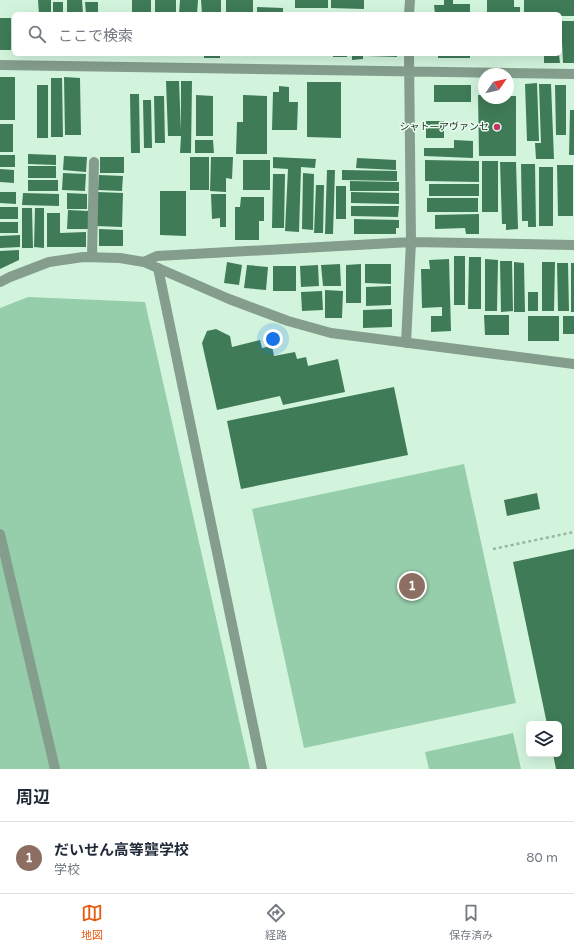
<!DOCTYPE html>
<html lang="ja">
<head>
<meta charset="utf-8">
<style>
	body { margin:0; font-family:"Varela Round","Noto Sans JP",sans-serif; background:#f2f2f3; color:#1f2937 }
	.controls { position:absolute; right:12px; bottom:12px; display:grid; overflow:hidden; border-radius:6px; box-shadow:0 4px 16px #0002 }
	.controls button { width:36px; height:36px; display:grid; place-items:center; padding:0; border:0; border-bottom:1px solid #e0e1e3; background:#fff; color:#1f2937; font:20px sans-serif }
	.compass { position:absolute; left:478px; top:68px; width:36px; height:36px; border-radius:50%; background:#fff; box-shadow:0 4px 16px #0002; rotate:56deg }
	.you { position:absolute; left:273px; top:339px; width:14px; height:14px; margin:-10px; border:3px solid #fff; border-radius:50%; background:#1a73e8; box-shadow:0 0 0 6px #1a73e833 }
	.badge { display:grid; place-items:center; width:26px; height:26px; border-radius:50%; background:#ea580c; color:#fff; font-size:13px; font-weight:700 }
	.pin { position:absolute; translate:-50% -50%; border:2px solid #fff; box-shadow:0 1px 4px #0006 }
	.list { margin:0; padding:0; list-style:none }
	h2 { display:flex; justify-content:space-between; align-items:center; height:52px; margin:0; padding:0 16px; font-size:17px }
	h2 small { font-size:13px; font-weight:400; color:#747a83 }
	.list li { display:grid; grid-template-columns:26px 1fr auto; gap:12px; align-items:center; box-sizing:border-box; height:72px; padding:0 16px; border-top:1px solid #e0e1e3 }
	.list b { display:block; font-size:15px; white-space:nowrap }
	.list p { margin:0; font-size:13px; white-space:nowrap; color:#747a83 }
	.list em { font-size:13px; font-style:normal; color:#747a83 }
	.icon { flex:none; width:22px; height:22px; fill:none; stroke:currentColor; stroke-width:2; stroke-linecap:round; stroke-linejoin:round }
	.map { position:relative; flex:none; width:574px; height:769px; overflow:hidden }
	.search { position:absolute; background:#fff; box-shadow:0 4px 16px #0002; left:12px; right:12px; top:12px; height:44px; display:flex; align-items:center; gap:10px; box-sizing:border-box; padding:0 14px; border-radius:6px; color:#747a83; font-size:15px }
	.sheet { height:124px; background:#fff }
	nav { display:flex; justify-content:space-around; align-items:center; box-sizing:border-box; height:56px; border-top:1px solid #e0e1e3; background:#fff; font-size:11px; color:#747a83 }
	nav a { display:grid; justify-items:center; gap:2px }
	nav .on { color:#ea580c }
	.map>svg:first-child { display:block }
	.green { fill:#96cdaa }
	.building { fill:#3f7b57 }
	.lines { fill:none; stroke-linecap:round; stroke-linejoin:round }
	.path { stroke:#99b5a3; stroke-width:2.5; stroke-dasharray:3 3; stroke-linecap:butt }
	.service { stroke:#849d8c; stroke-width:10 }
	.minor { stroke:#849d8c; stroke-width:10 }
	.poi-dot { fill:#c43663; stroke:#e9fdef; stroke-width:1.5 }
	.labels { text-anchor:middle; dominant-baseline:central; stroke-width:3; stroke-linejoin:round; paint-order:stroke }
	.poi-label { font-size:10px; fill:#1a271f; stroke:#e9fdef; text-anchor:end }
</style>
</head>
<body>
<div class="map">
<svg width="574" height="769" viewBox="0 0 574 769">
	<rect width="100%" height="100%" fill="#d2f4dd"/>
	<!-- green -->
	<path class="green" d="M28,297L145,302L250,769H0V308Z
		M464,464L516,703L304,748L252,509Z
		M513,733L521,769H429L425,752Z"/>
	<!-- building -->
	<path class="building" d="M38,0H51V14H39Z
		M67,0H82L83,14H67Z
		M132,0H151V14H132Z
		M155,0H176V14H155Z
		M180,0H198L197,14H179Z
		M201,0H221V14H202Z
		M226,0H253V14H226Z
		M295,0H328V8H295Z
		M331,0H364V9L331,8Z
		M444,0H453V4H470V14H435L434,5H444Z
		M487,0H514V7H520V14H487Z
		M524,0H574V16H560V14H524Z
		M53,2H63V14H53Z
		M85,2H98V14H86Z
		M257,7L283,8V14H257Z
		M0,18H11V50H0Z
		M561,21H574V63H563Z
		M204,54H220V58H204Z
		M333,54H347V57H333Z
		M352,54H363V59L352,60Z
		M367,54H397V57L367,56Z
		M438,54H470V58H438Z
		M544,54H559L560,63H544Z
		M0,77H15V120H0Z
		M64,77L80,78L81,135H65Z
		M51,78H62L63,137H51Z
		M166,81H179L181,131V81H192L191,153H180L181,136H168Z
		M307,82H341V138L307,137Z
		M537,83L539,141H527L525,84Z
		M539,84H551L554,159H536L535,143H541Z
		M37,85H48V138H37Z
		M434,85H471V102H434Z
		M555,85H566V135H556Z
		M279,86L289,87V102H298L297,130H272L273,92H279Z
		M130,94H139L140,153H131Z
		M196,95L213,96V136H196Z
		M243,95L267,96V154H236L237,122H243Z
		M478,95H484V98H508V96H516V156H479Z
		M154,96H164L165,143H155Z
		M143,100H151L152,148H144Z
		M570,110H574V155H569Z
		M426,121H444V138H426Z
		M0,124H13V152H0Z
		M195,140H213L214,153H195Z
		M454,140L473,141V158L424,156V148H454Z
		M28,154L56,155V165L28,164Z
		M0,155H15V167H0Z
		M64,156L87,157L86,172L63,170Z
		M100,157H124V173H100Z
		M190,157H209V190H190Z
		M211,157H233L232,179L226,178V192L210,191Z
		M273,157L316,159L315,168L301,167L299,232L285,231L288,169L273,168Z
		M357,158L396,160V170L356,168Z
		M243,160H270V190H243Z
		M425,160L479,161V182L425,181Z
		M482,161H498V212H482Z
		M500,162H516L518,229L506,230V224H502Z
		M521,164H535L536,227H528V221H522Z
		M557,165H573V216H558Z
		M28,166H56V178H28Z
		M539,167H553V226H539Z
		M0,169L14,170V183L0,182Z
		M327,170H335L333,234H325Z
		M342,170L397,171V181L342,180Z
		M63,173L86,174L85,191L62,190Z
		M303,173L314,174L313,230L302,229Z
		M273,174H285L284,228H272Z
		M99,175L123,176L122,191L98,190Z
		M28,180H58V191H28Z
		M350,181L399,182V191H350Z
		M429,184H479V196H429Z
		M316,185H324L323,233H314Z
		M336,186H346V219H336Z
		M160,191H186V236L160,235Z
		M0,192H16V204L0,203Z
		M97,192L123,193L122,227L96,226Z
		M351,192L399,193V204L351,203Z
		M23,193L59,194V206L22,205Z
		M67,193L87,194V209H67Z
		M211,194H226V227H220V218L212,219Z
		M241,197H264V221H259V240H235V207H240Z
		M427,198H478V212H427Z
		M351,206H399L398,217L351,216Z
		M0,207H18V219H0Z
		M22,208H32L33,248H22Z
		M35,208H44V248L34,247Z
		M68,210L88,211V229H67Z
		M47,213H60V233L86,232V247H47Z
		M479,214V234H466L465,228L435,229V215Z
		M354,219L399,220V228H396V234H354Z
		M0,222H18V233H0Z
		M99,229L123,230V246H99Z
		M20,235V247L0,248V236Z
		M19,250V260L0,269V251Z
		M454,256H465V305H454Z
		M469,257H481V309H468Z
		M449,259L451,331L431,332V316H442V307L422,308L421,269H430L429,260Z
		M485,259L498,260L497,311H485Z
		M500,261H512L513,311L501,312Z
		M227,262L242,265L239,285L224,283Z
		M514,262L524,263L525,312H514Z
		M542,262H555L554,311H542Z
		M557,263H568L569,311H558Z
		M571,263H574V312H571Z
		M340,264L341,286H323L321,265Z
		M361,264V303H346V265Z
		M365,264H391V284L365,283Z
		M247,265L268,267L266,290L244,288Z
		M318,265L319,286L301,287L300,266Z
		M273,266H296V291H273Z
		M391,286V305L366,306V287Z
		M325,290L343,291L342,318H325Z
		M322,291L323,310L302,311L301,292Z
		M528,292H538V311H528Z
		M392,309V327L363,328V310Z
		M484,315H509V335H485Z
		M528,316H559V341H528Z
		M563,316H574V334H563Z
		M216,329L230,336L232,347L260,340L262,348L272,346L274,356L295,352L297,359L306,357L308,366L338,359L345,392L283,405L280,396L217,410L202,343L207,331Z
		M394,387L408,455L241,489L227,421Z
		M537,493L540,509L507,516L504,500Z
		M574,549V769H556L553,754H559V724H547L513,562Z"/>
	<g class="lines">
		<!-- path -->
		<path class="path" d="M493,549L574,532"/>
		<!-- service -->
		<path class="service" d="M92,257L94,162
			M158,268L262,769
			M0,534L55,769"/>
		<!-- minor -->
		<path class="minor" d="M409,14L410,0
			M0,65L574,74
			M144,262L157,256L411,242L574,245
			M0,282L10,277L49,262L83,257L120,258L144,262L229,299L288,321L331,333L574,364
			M406,343L411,242L409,54"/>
	</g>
	<!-- markers -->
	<circle class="poi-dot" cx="497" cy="127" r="4"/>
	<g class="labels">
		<!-- poi labels -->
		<g class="poi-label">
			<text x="489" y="127">シャトーアヴァンセ</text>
		</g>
	</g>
</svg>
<div class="controls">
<button><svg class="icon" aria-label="layers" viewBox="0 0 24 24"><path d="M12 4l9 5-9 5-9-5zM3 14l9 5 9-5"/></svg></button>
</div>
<svg class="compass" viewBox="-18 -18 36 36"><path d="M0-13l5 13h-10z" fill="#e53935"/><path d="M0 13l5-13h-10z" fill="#747a83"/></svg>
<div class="you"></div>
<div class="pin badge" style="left:412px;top:586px;background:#8d6e63">1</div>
<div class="search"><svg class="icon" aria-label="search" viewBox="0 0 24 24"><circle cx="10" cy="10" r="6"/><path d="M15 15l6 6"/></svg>ここで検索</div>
</div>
<section class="sheet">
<h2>周辺<small></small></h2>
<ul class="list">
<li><span class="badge" style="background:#8d6e63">1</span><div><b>だいせん高等聾学校</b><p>学校</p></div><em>80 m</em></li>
</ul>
</section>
<nav>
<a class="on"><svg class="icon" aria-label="map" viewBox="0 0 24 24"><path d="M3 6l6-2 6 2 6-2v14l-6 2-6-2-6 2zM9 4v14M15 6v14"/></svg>地図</a>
<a><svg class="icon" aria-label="directions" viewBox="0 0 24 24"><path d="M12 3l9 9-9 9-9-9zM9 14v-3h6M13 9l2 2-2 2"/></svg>経路</a>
<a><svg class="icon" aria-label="saved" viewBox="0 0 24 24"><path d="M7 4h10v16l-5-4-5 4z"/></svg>保存済み</a>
</nav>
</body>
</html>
